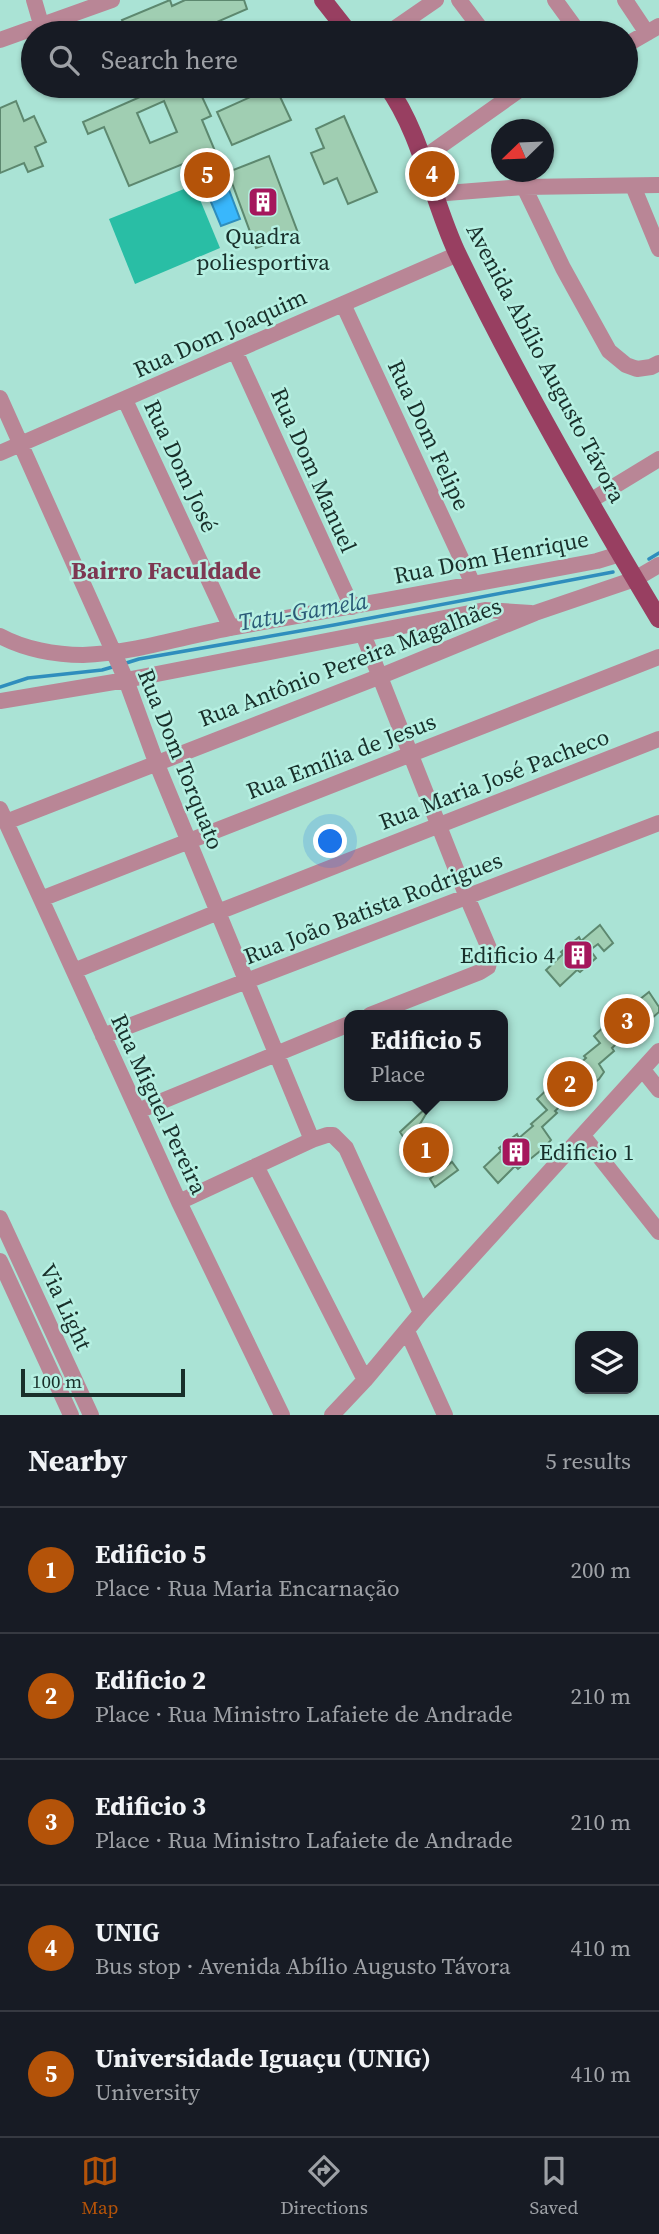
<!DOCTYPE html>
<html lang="en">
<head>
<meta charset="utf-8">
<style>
	body { margin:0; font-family:"Source Serif 4",serif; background:#20242c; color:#f1f3f6 }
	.controls { position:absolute; right:21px; bottom:21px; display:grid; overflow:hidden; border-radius:14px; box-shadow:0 2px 5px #0004 }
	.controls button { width:63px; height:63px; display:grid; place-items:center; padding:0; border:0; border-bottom:2px solid #363941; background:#171b24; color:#f1f3f6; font:35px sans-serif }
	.compass { position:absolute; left:491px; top:119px; width:63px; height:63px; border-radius:50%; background:#171b24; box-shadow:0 2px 5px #0004; rotate:247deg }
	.scale { position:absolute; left:21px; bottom:18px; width:164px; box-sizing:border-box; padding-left:7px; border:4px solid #182f2a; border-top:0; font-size:19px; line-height:24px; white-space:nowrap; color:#182f2a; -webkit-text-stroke:5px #b6f0e2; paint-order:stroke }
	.you { position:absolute; left:331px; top:842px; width:24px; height:24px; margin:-18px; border:5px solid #fff; border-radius:50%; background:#1a73e8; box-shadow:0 0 0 10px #1a73e833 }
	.badge { display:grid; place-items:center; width:46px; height:46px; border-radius:50%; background:#b45309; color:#fff; font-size:23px; font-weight:700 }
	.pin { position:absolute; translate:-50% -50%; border:4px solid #fff; box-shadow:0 2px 7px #0006 }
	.popup { position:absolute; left:344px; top:1010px; width:164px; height:91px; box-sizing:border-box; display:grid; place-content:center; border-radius:14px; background:#171b24; filter:drop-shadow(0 2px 5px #0005); font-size:23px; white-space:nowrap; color:#9ea1a6 }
	.popup b { font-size:26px; color:#f1f3f6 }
	.popup::after { content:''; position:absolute; left:50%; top:100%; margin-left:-14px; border:14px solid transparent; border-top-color:#171b24 }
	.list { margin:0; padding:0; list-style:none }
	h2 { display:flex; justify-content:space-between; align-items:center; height:91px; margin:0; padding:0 28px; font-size:30px }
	h2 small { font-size:23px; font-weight:400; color:#9ea1a6 }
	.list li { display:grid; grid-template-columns:46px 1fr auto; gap:21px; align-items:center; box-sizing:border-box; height:126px; padding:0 28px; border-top:2px solid #363941 }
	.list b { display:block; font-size:26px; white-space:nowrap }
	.list p { margin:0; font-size:23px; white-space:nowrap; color:#9ea1a6 }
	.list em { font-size:23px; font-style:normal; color:#9ea1a6 }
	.icon { flex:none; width:38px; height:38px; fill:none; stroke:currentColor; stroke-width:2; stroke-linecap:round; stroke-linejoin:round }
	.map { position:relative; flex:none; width:659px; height:1415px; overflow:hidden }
	.search { position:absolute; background:#171b24; box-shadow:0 2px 5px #0004; left:21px; right:21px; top:21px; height:77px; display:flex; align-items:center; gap:18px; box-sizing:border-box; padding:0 24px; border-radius:38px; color:#9ea1a6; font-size:26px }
	.sheet { height:721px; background:#171b24 }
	nav { display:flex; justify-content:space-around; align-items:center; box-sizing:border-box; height:98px; border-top:2px solid #363941; background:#171b24; font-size:19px; color:#9ea1a6 }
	nav a { display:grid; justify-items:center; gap:4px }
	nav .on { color:#b45309 }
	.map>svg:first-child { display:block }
	.green { fill:#29bea5 }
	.water { fill:#39b7fc; stroke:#2f8ebd; stroke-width:2 }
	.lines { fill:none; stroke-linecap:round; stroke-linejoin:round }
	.stream { stroke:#2f8ebd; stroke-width:3.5 }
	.building { fill:#a0ceb2; stroke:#5d886f; stroke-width:2; fill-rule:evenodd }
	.minor { stroke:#b98696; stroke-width:16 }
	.major { stroke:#983f61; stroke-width:18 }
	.labels { text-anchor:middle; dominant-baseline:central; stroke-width:5; stroke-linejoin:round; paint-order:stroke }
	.poi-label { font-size:23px; fill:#182f2a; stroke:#b6f0e2 }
	.street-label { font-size:23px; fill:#182f2a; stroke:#b6f0e2 }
	.neighbourhood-label { font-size:24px; font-weight:bold; fill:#7d3852; stroke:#b6f0e2 }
	.water-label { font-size:24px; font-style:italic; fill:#2b5a77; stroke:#b6f0e2 }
</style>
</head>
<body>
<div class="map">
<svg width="659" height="1415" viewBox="0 0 659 1415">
	<rect width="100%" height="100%" fill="#aae3d5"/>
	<!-- green -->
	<path class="green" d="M194,185L220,248L135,284L109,219Z"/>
	<!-- water -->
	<path class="water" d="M226,182L240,219L221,226L206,190Z"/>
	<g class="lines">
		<!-- stream -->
		<path class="stream" d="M649,559L659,553
			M123,664L139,659L334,625L613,572
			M0,687L28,678L102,670L116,666"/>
	</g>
	<!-- building -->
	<path class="building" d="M170,0L172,6L185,0H244L247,9L201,29L199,23L174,33H128L122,20Z
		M154,86H197L211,116L202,120L215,151L129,186L104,127L88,134L83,122L156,90ZM164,101L177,132L150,143L137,113Z
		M275,86L291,120L232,145L217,112Z
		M16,101L24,121L34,116L46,142L35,147L43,166L28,172L24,163L0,173V108Z
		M344,116L377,192L348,204L337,178L324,184L311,153L324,148L316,129Z
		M269,156L298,233L256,248L228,172Z
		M600,925L613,943L604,951L598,944L590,950L596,958L580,972L577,970L560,986L546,970L563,954L561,952L579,937L581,941Z
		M649,992L659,1007V1012L628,1039L625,1036L612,1048L614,1051L599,1064L604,1072L599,1079L571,1101L568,1099L555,1111L557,1113L542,1127L551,1140L545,1147L518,1169L515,1166L498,1183L484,1167L501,1151L499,1148L517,1134L519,1138L533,1126L531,1124L547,1110L537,1099L554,1083L553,1080L570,1066L573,1070L586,1058L584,1056L600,1043L594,1036L611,1020L610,1018L627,1003L630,1007Z
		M427,1107L429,1109L420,1124L429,1138L434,1134L442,1147L438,1151L447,1166L452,1162L458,1170L435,1187L430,1179L433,1176L425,1161L421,1164L400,1132Z"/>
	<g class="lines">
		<!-- minor -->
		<path class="minor" d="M34,0L41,24
			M459,0L484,33
			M555,0L579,33
			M625,0L647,33
			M388,33L436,0
			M0,40L112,0
			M626,45L659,26
			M422,159L525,86
			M633,186L659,249
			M524,187L563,268L609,351L626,365L637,369L651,367L659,363
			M434,194L524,187L659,185
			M343,304L473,584
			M235,351L352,607
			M0,398L126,680L156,762L312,1140
			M125,400L231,628
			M0,453L458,254
			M590,501L659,459
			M363,634L467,897L491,953L488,967L480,972L370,1015
			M0,636C24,649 55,655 83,655C134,653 184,636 235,627C356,606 476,584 597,561L620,554
			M0,701L126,680L485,610L531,613
			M0,809L179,1202L282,1415
			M6,822L381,676L535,613L635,579L659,565
			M41,899L659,657
			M74,971L218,912L659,739
			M103,1036L659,823
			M643,1070L659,1090
			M138,1111L349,1024
			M583,1136L659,1232
			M256,1166L365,1380
			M179,1202L312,1140L327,1135H333L346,1148L421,1313
			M0,1218L91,1415
			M0,1261L71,1415
			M407,1331L445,1415
			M332,1415L365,1380L421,1313L659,1051"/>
		<!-- major -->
		<path class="major" d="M323,0L349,33
			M387,86C423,136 432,202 459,257C519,381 588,501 659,619"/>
	</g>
	<!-- icons -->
	<defs>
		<g id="building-square" transform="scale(1.575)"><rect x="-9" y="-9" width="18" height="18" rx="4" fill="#a5175c" stroke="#b6f0e2"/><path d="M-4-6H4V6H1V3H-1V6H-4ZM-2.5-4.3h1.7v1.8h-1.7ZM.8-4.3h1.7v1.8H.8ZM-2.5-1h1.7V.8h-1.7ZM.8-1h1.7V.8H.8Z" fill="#fff"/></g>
	</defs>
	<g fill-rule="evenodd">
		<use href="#building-square" x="263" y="202"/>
		<use href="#building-square" x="578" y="955"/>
		<use href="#building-square" x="516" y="1152"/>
	</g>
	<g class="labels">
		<!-- poi labels -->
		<g class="poi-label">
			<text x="263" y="236">Quadra<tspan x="263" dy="26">poliesportiva</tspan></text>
			<text x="555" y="955" text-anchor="end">Edificio 4</text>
			<text x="539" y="1152" text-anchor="start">Edificio 1</text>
		</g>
		<!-- street labels -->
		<g class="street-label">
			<text transform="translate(220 333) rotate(-24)">Rua Dom Joaquim</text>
			<text transform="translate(546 363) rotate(62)">Avenida Abílio Augusto Távora</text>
			<text transform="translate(429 435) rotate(65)">Rua Dom Felipe</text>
			<text transform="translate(181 466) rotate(65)">Rua Dom José</text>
			<text transform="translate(314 470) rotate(66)">Rua Dom Manuel</text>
			<text transform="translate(491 557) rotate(-11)">Rua Dom Henrique</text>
			<text transform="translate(350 662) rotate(-21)">Rua Antônio Pereira Magalhães</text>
			<text transform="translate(341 756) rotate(-21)">Rua Emília de Jesus</text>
			<text transform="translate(181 759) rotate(68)">Rua Dom Torquato</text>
			<text transform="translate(494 779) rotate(-21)">Rua Maria José Pacheco</text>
			<text transform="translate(373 908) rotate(-21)">Rua João Batista Rodrigues</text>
			<text transform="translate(159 1104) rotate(65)">Rua Miguel Pereira</text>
			<text transform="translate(66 1307) rotate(65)">Via Light</text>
		</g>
		<!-- neighbourhood labels -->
		<g class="neighbourhood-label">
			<text x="166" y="570">Bairro Faculdade</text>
		</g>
		<!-- water labels -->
		<g class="water-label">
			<text transform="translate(303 611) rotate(-10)">Tatu-Gamela</text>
		</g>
	</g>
</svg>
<div class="controls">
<button><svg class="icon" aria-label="layers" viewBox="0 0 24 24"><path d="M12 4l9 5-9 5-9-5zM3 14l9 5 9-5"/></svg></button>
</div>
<svg class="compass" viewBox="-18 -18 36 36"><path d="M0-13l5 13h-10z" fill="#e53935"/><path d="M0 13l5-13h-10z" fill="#9ea1a6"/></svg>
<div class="scale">100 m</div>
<div class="you"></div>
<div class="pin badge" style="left:426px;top:1150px">1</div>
<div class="popup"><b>Edificio 5</b>Place</div>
<div class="pin badge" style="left:570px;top:1084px">2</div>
<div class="pin badge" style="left:627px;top:1021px">3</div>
<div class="pin badge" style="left:432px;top:174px">4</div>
<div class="pin badge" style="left:207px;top:175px">5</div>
<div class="search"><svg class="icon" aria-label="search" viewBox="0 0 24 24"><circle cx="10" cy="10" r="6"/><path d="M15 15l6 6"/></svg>Search here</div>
</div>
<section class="sheet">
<h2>Nearby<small>5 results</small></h2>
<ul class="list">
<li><span class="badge">1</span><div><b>Edificio 5</b><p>Place · Rua Maria Encarnação</p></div><em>200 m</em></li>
<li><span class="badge">2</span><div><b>Edificio 2</b><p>Place · Rua Ministro Lafaiete de Andrade</p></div><em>210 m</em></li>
<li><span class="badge">3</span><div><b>Edificio 3</b><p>Place · Rua Ministro Lafaiete de Andrade</p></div><em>210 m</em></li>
<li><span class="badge">4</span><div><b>UNIG</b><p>Bus stop · Avenida Abílio Augusto Távora</p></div><em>410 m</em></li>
<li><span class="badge">5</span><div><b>Universidade Iguaçu (UNIG)</b><p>University</p></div><em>410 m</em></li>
</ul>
</section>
<nav>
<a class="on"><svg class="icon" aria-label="map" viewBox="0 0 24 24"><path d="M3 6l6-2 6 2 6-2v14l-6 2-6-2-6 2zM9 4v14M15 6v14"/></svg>Map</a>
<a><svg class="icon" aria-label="directions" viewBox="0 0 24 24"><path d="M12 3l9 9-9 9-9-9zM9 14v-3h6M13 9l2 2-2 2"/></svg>Directions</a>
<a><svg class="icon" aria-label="saved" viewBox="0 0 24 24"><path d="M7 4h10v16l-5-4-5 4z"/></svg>Saved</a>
</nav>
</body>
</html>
